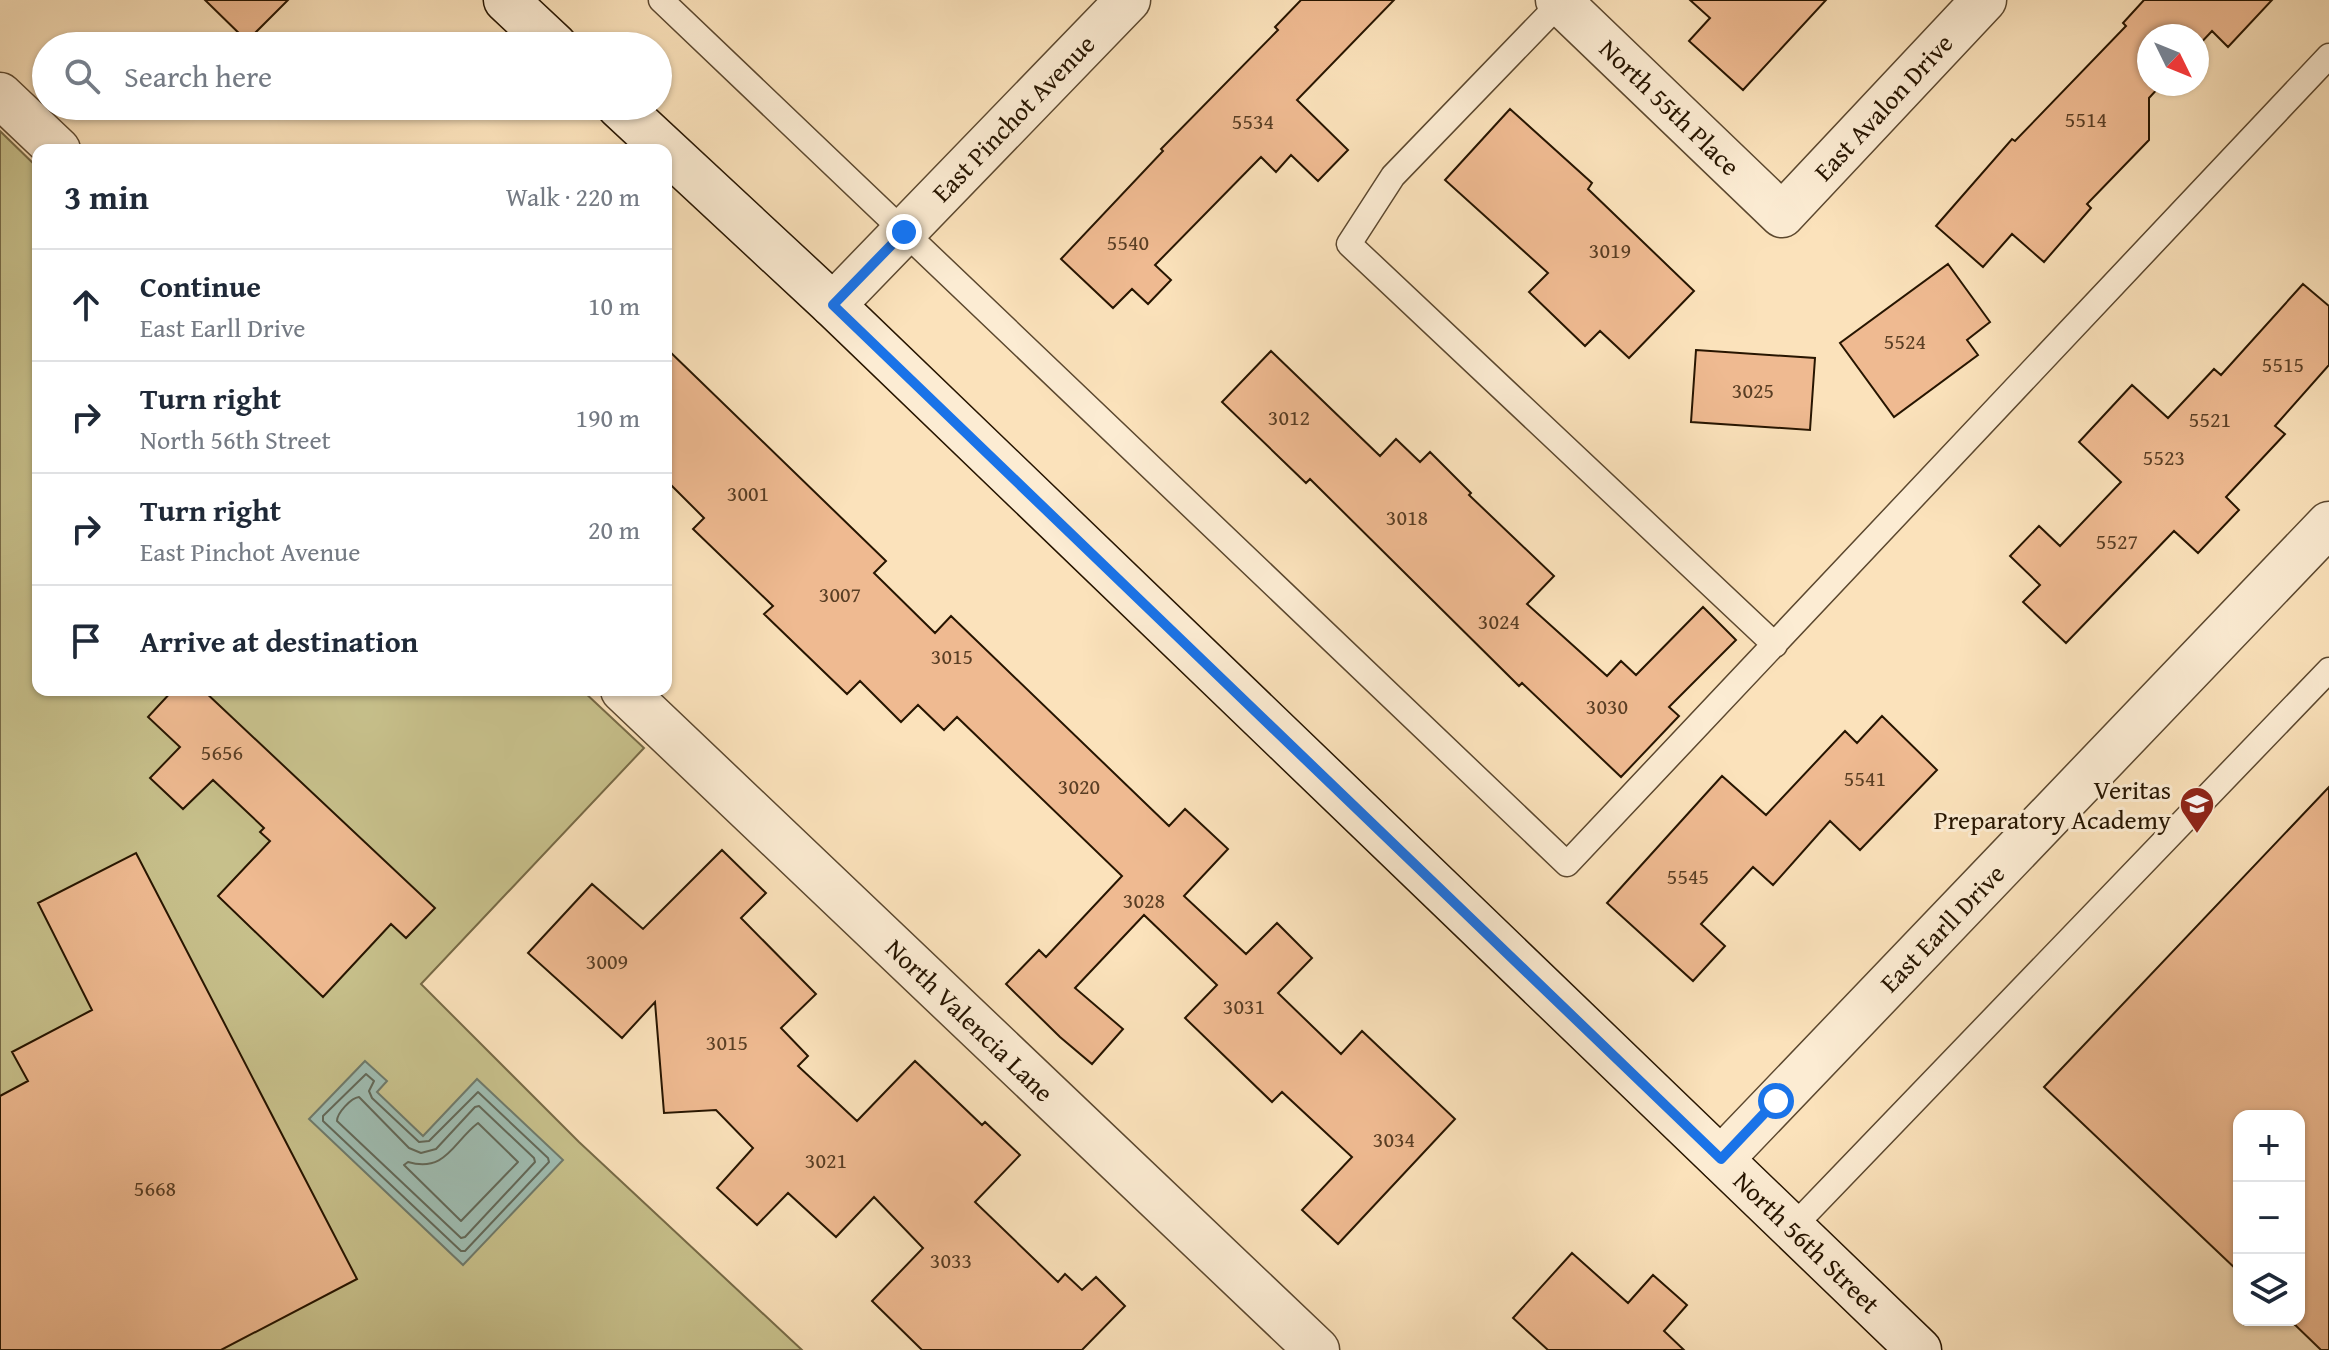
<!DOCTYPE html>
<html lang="en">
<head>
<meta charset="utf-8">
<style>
	body { margin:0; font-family:"Gentium Book Plus",serif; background:#f2f2f3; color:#1f2937 }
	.controls { position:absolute; right:24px; bottom:24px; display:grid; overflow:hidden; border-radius:16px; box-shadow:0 2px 6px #0004 }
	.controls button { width:72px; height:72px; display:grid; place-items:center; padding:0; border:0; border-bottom:2px solid #e0e1e3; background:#fff; color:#1f2937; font:40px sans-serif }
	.compass { position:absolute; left:2137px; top:24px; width:72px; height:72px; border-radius:50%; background:#fff; box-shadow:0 2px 6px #0004; rotate:133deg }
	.stop { position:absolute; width:24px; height:24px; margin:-18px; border:6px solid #1a73e8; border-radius:50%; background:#fff }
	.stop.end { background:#1a73e8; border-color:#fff; box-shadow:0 2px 8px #0008 }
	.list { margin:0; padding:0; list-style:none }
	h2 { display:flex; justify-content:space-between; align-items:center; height:104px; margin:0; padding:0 32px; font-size:34px }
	h2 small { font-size:26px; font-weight:400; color:#747a83 }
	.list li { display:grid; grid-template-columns:52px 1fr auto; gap:24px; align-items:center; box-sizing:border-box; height:112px; padding:0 32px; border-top:2px solid #e0e1e3 }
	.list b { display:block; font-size:30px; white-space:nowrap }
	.list p { margin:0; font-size:26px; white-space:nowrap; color:#747a83 }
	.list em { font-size:26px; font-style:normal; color:#747a83 }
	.icon { flex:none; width:44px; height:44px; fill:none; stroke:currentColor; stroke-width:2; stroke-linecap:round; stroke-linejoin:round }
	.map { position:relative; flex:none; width:2329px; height:1350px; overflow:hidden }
	.search { position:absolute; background:#fff; box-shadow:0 2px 6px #0004; left:32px; top:32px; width:640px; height:88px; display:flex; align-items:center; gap:20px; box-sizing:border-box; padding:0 28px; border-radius:44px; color:#747a83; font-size:30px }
	.panel { position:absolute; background:#fff; box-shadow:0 2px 6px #0004; left:32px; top:144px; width:640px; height:552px; border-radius:16px }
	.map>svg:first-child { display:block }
	.green { fill:#c7c08b; stroke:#776a46; stroke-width:2 }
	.water { fill:#9fbdb2; stroke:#6f7a6b; stroke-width:2 }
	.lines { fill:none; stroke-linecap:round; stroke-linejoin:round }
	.shore { stroke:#636959; stroke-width:2 }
	.building { fill:#efba91; stroke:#271500; stroke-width:2 }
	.service-casing { stroke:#5c482f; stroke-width:27 }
	.minor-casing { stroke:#5c482f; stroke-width:47 }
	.tertiary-casing { stroke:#5c482f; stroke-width:47 }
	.secondary-casing { stroke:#271500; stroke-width:47 }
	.service { stroke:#fcecd3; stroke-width:24 }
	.minor { stroke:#fcecd3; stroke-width:44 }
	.tertiary { stroke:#fcecd3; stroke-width:44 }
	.secondary { stroke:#fcecd3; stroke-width:44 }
	.route { stroke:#1a73e8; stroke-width:10 }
	.labels { text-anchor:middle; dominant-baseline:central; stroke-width:6; stroke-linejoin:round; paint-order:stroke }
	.number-label { font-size:22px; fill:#593e24 }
	.street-label { font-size:26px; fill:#271500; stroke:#fcecd3 }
	.poi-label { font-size:26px; fill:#271500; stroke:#fcecd3; text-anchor:end }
</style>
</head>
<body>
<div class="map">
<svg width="2329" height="1350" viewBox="0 0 2329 1350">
	<rect width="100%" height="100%" fill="#fbe2bb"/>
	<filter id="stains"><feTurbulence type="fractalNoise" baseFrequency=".0025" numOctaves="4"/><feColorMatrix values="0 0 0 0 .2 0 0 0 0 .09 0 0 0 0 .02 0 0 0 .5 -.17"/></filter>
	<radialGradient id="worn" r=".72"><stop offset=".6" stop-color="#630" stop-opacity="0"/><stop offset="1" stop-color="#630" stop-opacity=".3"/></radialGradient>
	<!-- green -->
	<path class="green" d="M0,131L38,168V690H582L644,748L421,984L579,1142L802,1350H0Z"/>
	<!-- water -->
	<path class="water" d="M365,1061L387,1081L377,1092L423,1136L477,1079L563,1160L463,1265L309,1119Z"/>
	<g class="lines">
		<!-- shore -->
		<path class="shore" d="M366,1074L374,1081L369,1091L372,1098L419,1142L429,1141L478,1092L548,1158L549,1162L465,1251H461L323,1121V1116Z
			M359,1097L409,1148L421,1153L436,1149L475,1107L479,1106L534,1158L535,1162L465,1237L461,1238L337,1121C337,1113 351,1098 359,1097Z
			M478,1123L518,1162L461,1221L404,1165L408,1162C446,1173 453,1142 478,1123Z"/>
	</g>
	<!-- building -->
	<path class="building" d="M205,0H288L247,41Z
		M1301,0H1394L1297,100L1348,150L1318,181L1291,155L1276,172L1261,157L1155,265L1171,280L1148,304L1132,289L1113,308L1061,259L1163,151L1161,149L1278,30L1275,27Z
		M1690,0H1826L1743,90L1689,41L1710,18Z
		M2144,0H2272L2228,47L2212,31L2197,47V36H2149V84H2162L2149,98V140L2087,204L2091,208L2044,262L2012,234L1983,267L1936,226L2012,139L2015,141L2126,26L2123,23Z
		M1510,109L1592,183L1588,189L1694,291L1629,358L1600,331L1585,346L1529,292L1548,273L1445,180Z
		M1948,264L1990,322L1967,340L1978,355L1894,417L1840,343Z
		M2303,284L2329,306V365L2275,426L2285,434L2226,497L2239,510L2198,553L2174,531L2066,643L2023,602L2040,585L2010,556L2039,526L2060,546L2121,482L2079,442L2132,385L2168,418L2214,369L2221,375Z
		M666,348L886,561L874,573L935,633L951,616L1169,826L1185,809L1228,849L1184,896L1246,954L1277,923L1312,958L1278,993L1341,1054L1362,1031L1455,1119L1338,1244L1302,1210L1352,1157L1282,1092L1272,1102L1185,1018L1217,985L1144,915L1075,988L1123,1029L1092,1064L1060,1037L1006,984L1039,950L1046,957L1122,876L957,717L944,730L918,705L901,722L860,681L847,694L764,614L773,606L693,529L704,518L666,480Z
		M1696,350L1815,358L1810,430L1691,422Z
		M1271,351L1380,456L1396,439L1420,462L1430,452L1471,493L1469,495L1554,576L1527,604L1607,676L1621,661L1636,675L1703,607L1736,640L1669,707L1679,716L1621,777L1522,683L1519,686L1310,479L1306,483L1222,402Z
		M173,690H203L435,908L406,938L391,924L323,997L218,896L270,841L260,832L264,828L213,780L183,809L150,778L180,747L148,717Z
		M1882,716L1937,770L1860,850L1830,821L1773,885L1753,867L1701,924L1725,946L1693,981L1607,903L1722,776L1766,815L1845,731L1857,743Z
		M2329,787V1350H2321L2290,1320H2299V1116H2239V1272L2044,1087Z
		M722,850L766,893L741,918L816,994L781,1028L808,1056L798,1066L857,1121L915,1061L982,1125L985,1122L1020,1155L975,1202L1058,1282L1065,1274L1082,1290L1096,1277L1125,1306L1082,1350H922L872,1301L923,1248L874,1197L836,1237L788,1193L757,1225L717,1188L753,1148L716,1110L664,1113L655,1002L622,1038L528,953L592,884L643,929Z
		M136,853L357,1279L221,1350H0V1096L28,1081L12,1052L92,1010L38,903Z
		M1572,1253L1628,1303L1653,1275L1687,1305L1664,1331L1684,1350H1548L1513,1318Z"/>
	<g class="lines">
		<!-- service casing -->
		<g class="service-casing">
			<path id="service" d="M661,0L1567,864L2329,56
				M1563,0L1393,176L1349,244L1775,645
				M1792,1228L2329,670"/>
		</g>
		<!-- minor casing -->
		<g class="minor-casing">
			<path id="minor" d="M1558,0L1782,215L1984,0
				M0,95L58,150
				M833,305L1128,0
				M623,690L1317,1350"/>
		</g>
		<!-- tertiary casing -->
		<g class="tertiary-casing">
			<path id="tertiary" d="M1721,1159L2329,524"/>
		</g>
		<!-- secondary casing -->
		<g class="secondary-casing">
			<path id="secondary" d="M506,0L555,46
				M619,106L833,305L1919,1350"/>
		</g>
		<!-- service -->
		<use href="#service" class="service"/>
		<!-- minor -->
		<use href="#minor" class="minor"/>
		<!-- tertiary -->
		<use href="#tertiary" class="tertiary"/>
		<!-- secondary -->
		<use href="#secondary" class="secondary"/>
	</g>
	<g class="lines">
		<!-- route -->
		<path class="route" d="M904,232L833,305L1721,1159L1776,1101"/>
	</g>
	<!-- icons -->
	<defs>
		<g id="school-pin" transform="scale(1.8)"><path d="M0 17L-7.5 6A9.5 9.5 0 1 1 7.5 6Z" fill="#8f2418" stroke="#fcecd3"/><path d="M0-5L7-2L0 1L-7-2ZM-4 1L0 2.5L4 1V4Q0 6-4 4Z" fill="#fff"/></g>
	</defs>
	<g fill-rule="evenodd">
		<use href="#school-pin" x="2197" y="804"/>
	</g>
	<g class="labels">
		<!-- number labels -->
		<g class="number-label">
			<text x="2086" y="119">5514</text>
			<text x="1253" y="121">5534</text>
			<text x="1128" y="242">5540</text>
			<text x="1610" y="250">3019</text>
			<text x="1905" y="341">5524</text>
			<text x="2283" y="364">5515</text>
			<text x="1753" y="390">3025</text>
			<text x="1289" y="417">3012</text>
			<text x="2210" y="419">5521</text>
			<text x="2164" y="457">5523</text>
			<text x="748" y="493">3001</text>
			<text x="1407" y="517">3018</text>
			<text x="2117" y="541">5527</text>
			<text x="840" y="594">3007</text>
			<text x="1499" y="621">3024</text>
			<text x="952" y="656">3015</text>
			<text x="1607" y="706">3030</text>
			<text x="222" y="752">5656</text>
			<text x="1865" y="778">5541</text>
			<text x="1079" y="786">3020</text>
			<text x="1688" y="876">5545</text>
			<text x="1144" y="900">3028</text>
			<text x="607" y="961">3009</text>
			<text x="1244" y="1006">3031</text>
			<text x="727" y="1042">3015</text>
			<text x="1394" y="1139">3034</text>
			<text x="826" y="1160">3021</text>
			<text x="155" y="1188">5668</text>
			<text x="951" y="1260">3033</text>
		</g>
		<!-- street labels -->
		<g class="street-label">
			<text transform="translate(1670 107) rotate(44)">North 55th Place</text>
			<text transform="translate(1883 107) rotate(-47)">East Avalon Drive</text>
			<text transform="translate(1013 118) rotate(-46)">East Pinchot Avenue</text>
			<text transform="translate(1942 928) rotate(-46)">East Earll Drive</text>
			<text transform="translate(970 1020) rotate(44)">North Valencia Lane</text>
			<text transform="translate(1807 1242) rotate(44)">North 56th Street</text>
		</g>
		<!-- poi labels -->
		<g class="poi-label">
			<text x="2171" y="789">Veritas<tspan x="2171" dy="30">Preparatory Academy</tspan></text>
		</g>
	</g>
	<rect width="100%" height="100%" filter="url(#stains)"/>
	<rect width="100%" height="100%" fill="url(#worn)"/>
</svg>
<div class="controls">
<button>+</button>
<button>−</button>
<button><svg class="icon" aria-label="layers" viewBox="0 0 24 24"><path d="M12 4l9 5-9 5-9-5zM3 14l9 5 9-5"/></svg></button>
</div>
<svg class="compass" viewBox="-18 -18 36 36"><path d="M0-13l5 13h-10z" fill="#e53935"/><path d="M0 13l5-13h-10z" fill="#747a83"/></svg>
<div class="stop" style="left:1776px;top:1101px"></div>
<div class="stop end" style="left:904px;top:232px"></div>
<div class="search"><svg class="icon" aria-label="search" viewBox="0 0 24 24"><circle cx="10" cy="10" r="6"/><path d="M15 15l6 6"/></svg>Search here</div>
<section class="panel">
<h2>3 min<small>Walk · 220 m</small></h2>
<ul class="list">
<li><svg class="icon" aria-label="ahead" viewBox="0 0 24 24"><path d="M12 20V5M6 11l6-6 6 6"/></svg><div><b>Continue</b><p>East Earll Drive</p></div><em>10 m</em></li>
<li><svg class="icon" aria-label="right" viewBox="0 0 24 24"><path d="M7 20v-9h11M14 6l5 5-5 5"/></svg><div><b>Turn right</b><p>North 56th Street</p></div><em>190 m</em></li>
<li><svg class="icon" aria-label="right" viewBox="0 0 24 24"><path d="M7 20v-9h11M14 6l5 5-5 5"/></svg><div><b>Turn right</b><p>East Pinchot Avenue</p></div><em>20 m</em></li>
<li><svg class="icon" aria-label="arrive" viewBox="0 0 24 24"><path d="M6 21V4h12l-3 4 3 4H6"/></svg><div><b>Arrive at destination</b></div></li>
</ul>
</section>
</div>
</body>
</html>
